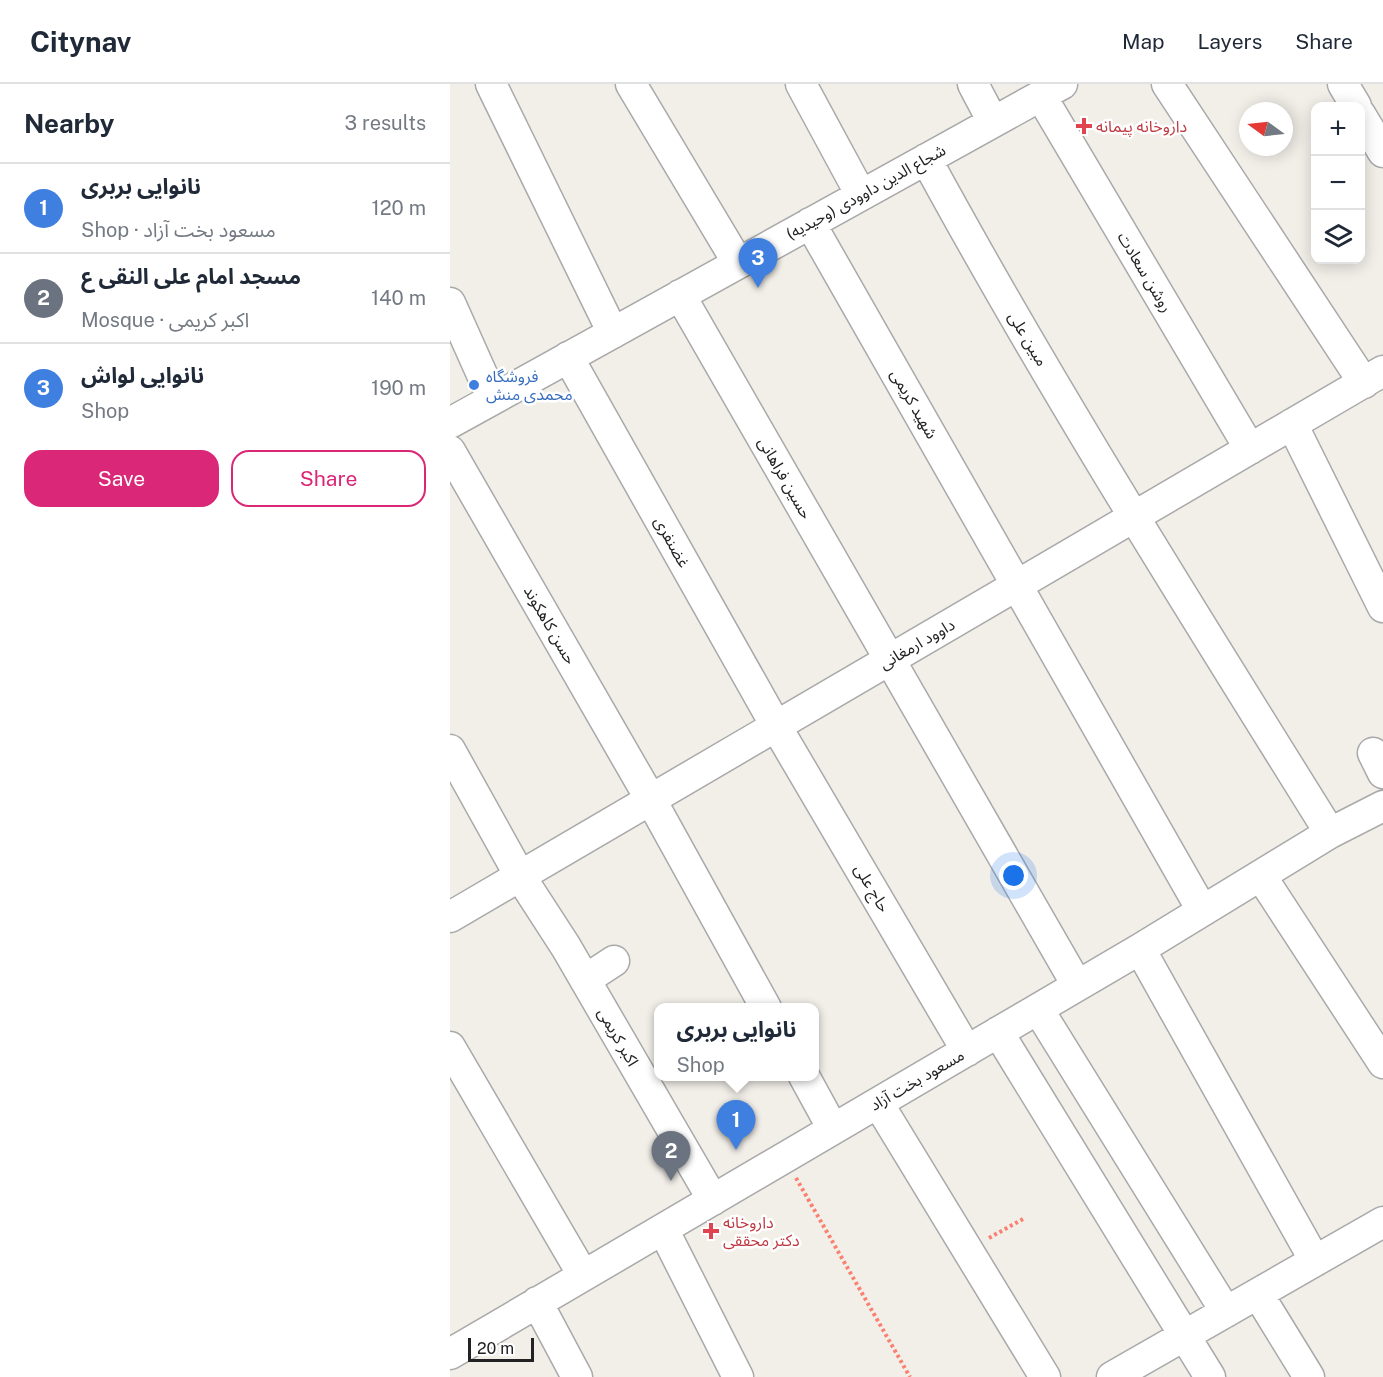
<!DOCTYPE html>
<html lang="en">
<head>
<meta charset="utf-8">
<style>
	body { margin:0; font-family:"Public Sans","Noto Sans Arabic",sans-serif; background:#f2f2f3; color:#1f2937 }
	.controls { position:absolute; right:18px; top:18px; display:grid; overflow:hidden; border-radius:12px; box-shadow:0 3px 15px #0003 }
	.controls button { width:54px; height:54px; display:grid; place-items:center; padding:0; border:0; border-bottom:2px solid #e0e1e3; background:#fff; color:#1f2937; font:30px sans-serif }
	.compass { position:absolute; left:789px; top:18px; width:54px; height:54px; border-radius:50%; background:#fff; box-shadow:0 3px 15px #0003; rotate:285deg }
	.scale { position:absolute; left:18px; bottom:15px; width:66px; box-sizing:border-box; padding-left:6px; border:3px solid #222; border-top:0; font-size:16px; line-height:21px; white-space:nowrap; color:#222; -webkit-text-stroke:4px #fff; paint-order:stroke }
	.you { position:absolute; left:564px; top:792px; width:21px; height:21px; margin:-15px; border:4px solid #fff; border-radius:50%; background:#1a73e8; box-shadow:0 0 0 9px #1a73e833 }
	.badge { display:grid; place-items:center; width:39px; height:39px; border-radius:50%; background:#db2777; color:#fff; font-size:20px; font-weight:700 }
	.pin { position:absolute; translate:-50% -50px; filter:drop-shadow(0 2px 3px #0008) }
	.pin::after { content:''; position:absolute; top:32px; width:21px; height:18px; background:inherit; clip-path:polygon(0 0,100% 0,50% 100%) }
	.popup { position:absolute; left:204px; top:919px; width:165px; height:78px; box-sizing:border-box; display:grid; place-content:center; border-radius:12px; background:#fff; filter:drop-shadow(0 2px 4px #0005); font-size:20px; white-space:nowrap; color:#747a83 }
	.popup b { font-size:22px; color:#1f2937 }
	.popup::after { content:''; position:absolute; left:50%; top:100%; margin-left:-12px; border:12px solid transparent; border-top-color:#fff }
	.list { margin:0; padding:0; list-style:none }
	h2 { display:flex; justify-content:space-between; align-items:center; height:78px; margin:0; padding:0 24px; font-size:26px }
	h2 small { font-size:20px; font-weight:400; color:#747a83 }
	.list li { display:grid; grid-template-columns:39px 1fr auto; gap:18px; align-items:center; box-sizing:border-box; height:90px; padding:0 24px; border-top:2px solid #e0e1e3 }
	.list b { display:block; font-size:22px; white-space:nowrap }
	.list p { margin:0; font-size:20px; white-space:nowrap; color:#747a83 }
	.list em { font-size:20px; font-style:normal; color:#747a83 }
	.actions { display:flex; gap:12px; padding:18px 24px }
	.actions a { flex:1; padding:14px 0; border:2px solid #db2777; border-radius:18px; text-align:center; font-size:21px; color:#db2777 }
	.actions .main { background:#db2777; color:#fff }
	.icon { flex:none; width:33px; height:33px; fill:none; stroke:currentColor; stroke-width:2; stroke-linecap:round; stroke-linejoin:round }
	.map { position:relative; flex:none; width:933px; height:1293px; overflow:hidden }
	header { display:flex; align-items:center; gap:36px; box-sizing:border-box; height:84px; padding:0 30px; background:#fff; border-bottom:2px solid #e0e1e3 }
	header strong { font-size:28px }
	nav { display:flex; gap:33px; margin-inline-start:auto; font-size:21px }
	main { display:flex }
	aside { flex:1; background:#fff }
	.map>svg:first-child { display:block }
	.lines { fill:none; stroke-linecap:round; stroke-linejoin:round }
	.minor-casing { stroke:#a9a9a9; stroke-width:33 }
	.path { stroke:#fa8072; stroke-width:4; stroke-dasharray:3 3; stroke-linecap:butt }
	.minor { stroke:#fff; stroke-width:30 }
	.health-dot { fill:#e0444e; stroke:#fff; stroke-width:2 }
	.shop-dot { fill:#3f7fe0; stroke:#fff; stroke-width:2 }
	.labels { text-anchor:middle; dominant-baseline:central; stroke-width:5; stroke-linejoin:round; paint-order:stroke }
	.health-label { font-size:16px; fill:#be3a42; stroke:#fff; text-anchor:start }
	.street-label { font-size:16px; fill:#222; stroke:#fff }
	.shop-label { font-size:16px; fill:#366cbe; stroke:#fff; text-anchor:start }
</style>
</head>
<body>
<header>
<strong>Citynav</strong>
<nav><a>Map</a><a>Layers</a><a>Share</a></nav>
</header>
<main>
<aside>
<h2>Nearby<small>3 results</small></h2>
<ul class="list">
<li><span class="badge" style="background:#3f7fe0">1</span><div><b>نانوایی بربری</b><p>Shop · مسعود بخت آزاد</p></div><em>120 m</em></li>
<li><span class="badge" style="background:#6b7280">2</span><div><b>مسجد امام علی النقی ع</b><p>Mosque · اکبر کریمی</p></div><em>140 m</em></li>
<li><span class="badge" style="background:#3f7fe0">3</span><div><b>نانوایی لواش</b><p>Shop</p></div><em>190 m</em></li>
</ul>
<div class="actions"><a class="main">Save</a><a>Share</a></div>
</aside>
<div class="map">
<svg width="933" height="1293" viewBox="0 0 933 1293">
	<rect width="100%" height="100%" fill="#f2efe9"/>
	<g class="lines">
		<!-- minor casing -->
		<g class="minor-casing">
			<path id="minor" d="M41,0L163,249
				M181,0L288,179
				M351,0L411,111
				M523,0L543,38
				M717,0L914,299
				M893,0L906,22
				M591,12L800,365
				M910,30L933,68
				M476,75C601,305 742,527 880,749
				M360,139L752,826
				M230,211L627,901
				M0,219L43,315
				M118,273L326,642L517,967
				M0,339L612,0
				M842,340L933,523
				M0,367L201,716L316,924
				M0,666L70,792L116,863L263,1116
				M923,669L933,689
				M811,792L933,979
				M0,833L933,287
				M690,865L865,1177
				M135,896L164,877
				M588,925L776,1228
				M548,948L760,1293
				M0,963L133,1191
				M354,992L383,1045
				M428,1019L595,1293
				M213,1145L288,1293
				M808,1210L859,1293
				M87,1218L127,1293
				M0,1270L690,865L880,749L933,722
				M662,1293L933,1138"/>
		</g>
		<!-- path -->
		<path class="path" d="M346,1094L460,1293
			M539,1154L573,1135"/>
		<!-- minor -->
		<use href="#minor" class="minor"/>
	</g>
	<!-- markers -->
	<g class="health-dot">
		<path d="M631 33h6v6h6v6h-6v6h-6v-6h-6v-6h6z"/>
		<path d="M258 1138h6v6h6v6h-6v6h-6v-6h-6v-6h6z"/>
	</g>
	<circle class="shop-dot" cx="24" cy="301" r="6"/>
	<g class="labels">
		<!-- health labels -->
		<g class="health-label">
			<text x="646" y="42">داروخانه پیمانه</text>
			<text x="273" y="1138">داروخانه<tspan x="273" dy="18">دکتر محققی</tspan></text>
		</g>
		<!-- street labels -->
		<g class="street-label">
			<text transform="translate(416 108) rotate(-29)">شجاع الدین داوودی (وحیدیه)</text>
			<text transform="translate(695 188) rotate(59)">روشن سعادت</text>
			<text transform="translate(578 255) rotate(59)">مبین علی</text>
			<text transform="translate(464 320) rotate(60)">شهید کریمی</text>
			<text transform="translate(335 394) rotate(60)">حسین فراهانی</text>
			<text transform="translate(222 458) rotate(61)">غضنفری</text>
			<text transform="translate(100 541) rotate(60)">حسن کاهکوند</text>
			<text transform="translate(467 560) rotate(-30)">داوود ارمغانی</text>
			<text transform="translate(422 804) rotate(59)">حاج علی</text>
			<text transform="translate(168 953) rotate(60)">اکبر کریمی</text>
			<text transform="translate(467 996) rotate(-30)">مسعود بخت آزاد</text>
		</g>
		<!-- shop labels -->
		<g class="shop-label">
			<text x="36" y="292">فروشگاه<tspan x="36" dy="18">محمدی منش</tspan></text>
		</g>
	</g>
</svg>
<div class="controls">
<button>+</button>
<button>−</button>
<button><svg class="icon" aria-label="layers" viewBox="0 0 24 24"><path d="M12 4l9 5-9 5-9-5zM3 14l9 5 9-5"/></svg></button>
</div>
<svg class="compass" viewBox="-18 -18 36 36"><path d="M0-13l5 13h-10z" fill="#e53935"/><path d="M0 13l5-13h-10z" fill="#747a83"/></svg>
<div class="scale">20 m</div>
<div class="you"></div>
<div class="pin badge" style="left:286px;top:1066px;background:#3f7fe0">1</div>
<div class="popup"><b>نانوایی بربری</b>Shop</div>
<div class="pin badge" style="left:221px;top:1097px;background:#6b7280">2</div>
<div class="pin badge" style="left:308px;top:204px;background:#3f7fe0">3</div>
</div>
</main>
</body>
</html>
